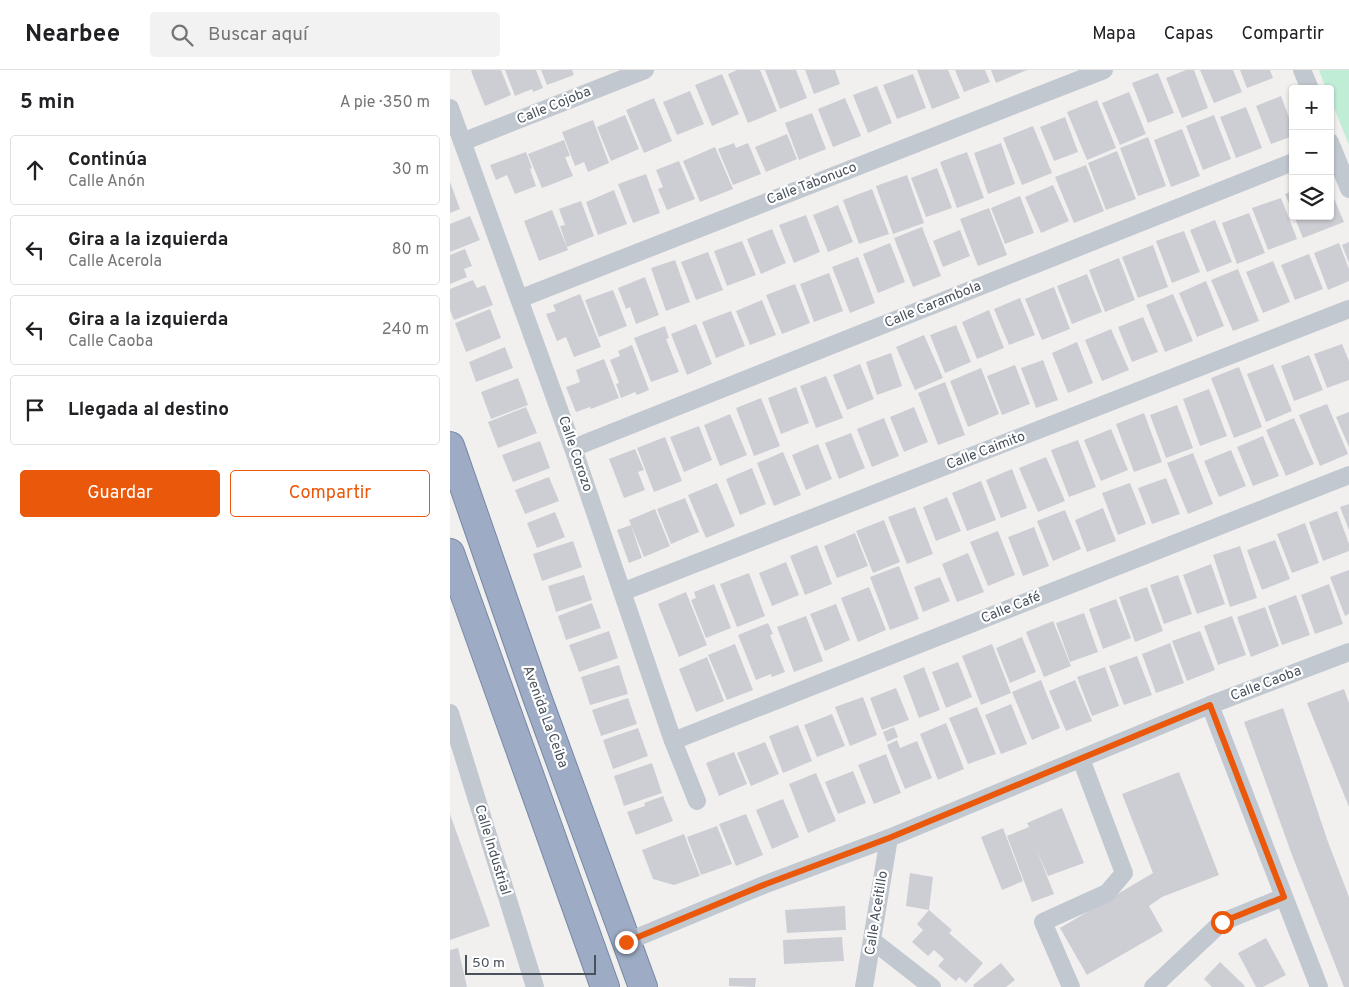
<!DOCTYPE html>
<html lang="es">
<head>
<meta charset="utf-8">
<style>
	body { margin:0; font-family:Overpass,sans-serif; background:#f2f2f2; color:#202124 }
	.controls { position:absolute; right:15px; top:15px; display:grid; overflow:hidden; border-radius:5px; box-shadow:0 1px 4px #0004 }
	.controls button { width:45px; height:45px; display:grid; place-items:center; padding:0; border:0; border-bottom:1px solid #e0e0e0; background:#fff; color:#202124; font:25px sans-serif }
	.scale { position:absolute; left:15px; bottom:12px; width:131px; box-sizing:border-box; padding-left:5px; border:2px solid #48515c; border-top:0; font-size:14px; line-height:18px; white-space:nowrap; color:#48515c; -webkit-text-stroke:4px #fff; paint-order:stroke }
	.stop { position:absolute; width:15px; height:15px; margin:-11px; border:4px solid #ea580c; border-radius:50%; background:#fff }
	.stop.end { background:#ea580c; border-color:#fff; box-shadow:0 1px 5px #0008 }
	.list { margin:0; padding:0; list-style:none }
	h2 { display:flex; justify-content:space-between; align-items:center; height:65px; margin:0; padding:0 20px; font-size:21px }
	h2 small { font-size:16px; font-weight:400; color:#757577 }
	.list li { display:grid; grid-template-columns:32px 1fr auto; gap:15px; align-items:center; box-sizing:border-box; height:70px; margin:0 10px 10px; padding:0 10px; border:1px solid #e0e0e0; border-radius:5px }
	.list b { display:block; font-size:19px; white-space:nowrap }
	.list p { margin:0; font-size:16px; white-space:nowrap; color:#757577 }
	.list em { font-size:16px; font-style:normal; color:#757577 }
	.actions { display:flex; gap:10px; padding:15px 20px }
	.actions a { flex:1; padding:11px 0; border:1px solid #ea580c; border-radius:5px; text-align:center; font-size:18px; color:#ea580c }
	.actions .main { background:#ea580c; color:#fff }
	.icon { flex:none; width:28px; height:28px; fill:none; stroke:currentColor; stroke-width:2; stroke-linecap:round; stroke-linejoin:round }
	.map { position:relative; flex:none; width:899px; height:917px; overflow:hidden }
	header { display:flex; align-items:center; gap:30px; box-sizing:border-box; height:70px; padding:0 25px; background:#fff; border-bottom:1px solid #e0e0e0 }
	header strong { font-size:24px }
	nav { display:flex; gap:28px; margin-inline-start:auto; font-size:18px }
	.search { width:350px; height:45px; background:#f2f2f2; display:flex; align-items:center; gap:12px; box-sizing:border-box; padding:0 18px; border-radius:5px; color:#757577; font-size:19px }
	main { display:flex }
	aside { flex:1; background:#fff }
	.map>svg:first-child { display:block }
	.green { fill:#c0edd6 }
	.building { fill:#ccced4 }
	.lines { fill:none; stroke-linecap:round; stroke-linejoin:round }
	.trunk-casing { stroke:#7588a7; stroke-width:30 }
	.minor { stroke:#c1c8d0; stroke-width:18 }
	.trunk { stroke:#9dacc4; stroke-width:28 }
	.route { stroke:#ea580c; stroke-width:6 }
	.labels { text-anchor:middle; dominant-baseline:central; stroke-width:4.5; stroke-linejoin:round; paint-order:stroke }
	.street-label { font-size:14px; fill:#48515c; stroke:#fff }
</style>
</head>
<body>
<header>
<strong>Nearbee</strong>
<div class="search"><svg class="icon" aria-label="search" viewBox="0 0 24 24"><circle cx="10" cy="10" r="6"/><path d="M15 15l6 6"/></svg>Buscar aquí</div>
<nav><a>Mapa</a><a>Capas</a><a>Compartir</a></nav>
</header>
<main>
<aside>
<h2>5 min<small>A pie · 350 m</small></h2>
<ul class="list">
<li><svg class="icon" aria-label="ahead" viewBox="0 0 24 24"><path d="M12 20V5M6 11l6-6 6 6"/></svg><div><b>Continúa</b><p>Calle Anón</p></div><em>30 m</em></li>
<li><svg class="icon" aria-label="left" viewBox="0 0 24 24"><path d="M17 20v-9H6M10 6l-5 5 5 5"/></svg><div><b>Gira a la izquierda</b><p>Calle Acerola</p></div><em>80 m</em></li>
<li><svg class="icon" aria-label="left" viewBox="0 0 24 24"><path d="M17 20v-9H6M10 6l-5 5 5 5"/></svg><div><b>Gira a la izquierda</b><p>Calle Caoba</p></div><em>240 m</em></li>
<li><svg class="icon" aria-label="arrive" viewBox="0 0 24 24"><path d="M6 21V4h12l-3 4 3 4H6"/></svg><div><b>Llegada al destino</b></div></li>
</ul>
<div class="actions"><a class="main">Guardar</a><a>Compartir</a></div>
</aside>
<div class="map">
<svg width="899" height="917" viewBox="0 0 899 917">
	<rect width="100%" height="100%" fill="#f2f0ef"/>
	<!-- green -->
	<path class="green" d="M869,0H899V75L880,28V19H876Z"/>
	<!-- building -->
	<path class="building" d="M23,0H51L61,25L35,36L21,1Z
		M55,0H86L93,18L83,22L82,19L65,26Z
		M91,0H122L124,5L97,15Z
		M287,0H310L327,41L298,53L278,4Z
		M315,0H346L357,28L330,39Z
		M355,0H385L390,14L364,24Z
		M467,0H498L510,28L482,39Z
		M505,0H535L540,12L514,22Z
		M541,0H577L546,13Z
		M736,0H744L758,38L732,48L716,8Z
		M750,0H783L792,22L764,33Z
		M790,0H820L823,8L797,18Z
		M708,3L724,43L698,53L682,13Z
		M272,4L289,44L262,56L245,15Z
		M463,4L476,38L447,49L433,15Z
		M427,16L442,53L418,63L403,25Z
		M240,21L254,54L227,65L213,32Z
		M679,22L696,64L670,75L652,33Z
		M831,26L843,58V66L821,74L806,36Z
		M204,28L222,71L194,83L176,40Z
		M395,28L411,66L383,77L368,39Z
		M647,30L666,78L637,90L617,42Z
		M796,37L812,78L786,88L770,47Z
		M362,43L376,79L349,90L335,53Z
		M175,45L189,79L161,91L147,57Z
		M764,45L781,89L753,100L736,56Z
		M615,47L628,82L604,91L590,57Z
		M143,50L159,93L138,102L134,92L125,96L112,62Z
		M583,56L602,103L572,115L553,68Z
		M732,59L750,106L721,117L704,70Z
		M337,64L347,89L316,102L305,77Z
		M698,67L716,116L688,126L670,78Z
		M114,70L120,86L115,87L123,106L92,118L78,84Z
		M284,73L286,78L298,73L311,104L283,115L268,79Z
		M551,73L565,114L538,124L524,83Z
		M265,77L283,119L250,132L233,91Z
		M667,81L686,129L656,140L638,93Z
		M76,82L82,98L80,99L86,116L65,124L57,105L46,110L40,95Z
		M517,82L534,128L507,138L490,92Z
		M229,91L245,129L217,140L208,119L213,117L206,100Z
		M636,95L654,141L624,153L605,107Z
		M487,98L502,138L476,147L461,108Z
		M196,104L210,143L183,153L168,114Z
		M457,105L474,153L443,164L426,116Z
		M0,112L10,139L0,143Z
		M603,115L619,151L591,163L575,127Z
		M422,119L439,164L409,174L393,130Z
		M880,119L894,152L853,168L844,146H880Z
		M164,120L177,154L148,165L136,132Z
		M843,121V143L835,124Z
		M570,126L584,163L555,174L541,138Z
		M831,128L847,169L818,180L802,138Z
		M131,131L144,166L117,177L110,156L115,155L109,139Z
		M388,135L403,172L378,182L363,145Z
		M539,138L557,185L528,196L510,149Z
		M102,140L118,180L89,191L74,151Z
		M799,143L815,183L787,194L772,153Z
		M356,145L370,182L344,193L329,155Z
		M20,146L30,170L0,182V154Z
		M765,150L782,192L757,202L740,160Z
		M472,157L491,206L463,217L444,168Z
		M322,159L336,193L311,204L297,169Z
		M510,160L520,186L493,197L483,171Z
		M734,161L750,202L722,213L706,171Z
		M292,171L306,205L277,216L264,181Z
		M899,172V193L892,175Z
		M440,173L455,212L428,223L413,184Z
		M889,173L899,199V211L878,220L864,183Z
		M703,175L718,217L688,228L672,187Z
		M15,179L22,196L14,199L17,207L0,214V185Z
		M258,182L273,220L246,230L231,192Z
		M859,184L873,219L845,230L831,195Z
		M408,187L425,233L400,243L382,197Z
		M669,188L685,230L655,242L639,200Z
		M225,190L240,232L216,241L201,198Z
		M823,191L840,232L813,243L796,202Z
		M788,199L809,251L783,261L761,210Z
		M379,203L393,241L364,252L350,214Z
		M637,204L652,242L622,254L607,216Z
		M195,207L209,245L186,254L180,237L176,239L168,218Z
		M23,210L27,218L35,215L43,235L4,250L0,240V219Z
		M756,211L774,256L747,267L729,223Z
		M345,214L360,253L332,264L316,225Z
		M604,217L620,259L592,270L575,229Z
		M163,220L177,256L149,267L135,230Z
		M130,224L151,277L124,287L116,267L107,271L96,244L106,241L103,235Z
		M723,224L743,271L715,282L696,235Z
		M570,228L585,265L559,275L544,239Z
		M312,230L326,265L300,275L286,241Z
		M40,239L51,268L16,282L5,253Z
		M539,240L554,278L527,289L512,252Z
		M281,241L295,276L266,288L252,252Z
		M693,247L708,282L682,292L668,257Z
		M246,254L262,294L237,305L221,264Z
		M506,255L521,292L495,303L480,265Z
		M215,256L219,268L216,269L229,302L201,312L184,268Z
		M661,259L679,300L652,311L635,270Z
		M474,265L493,308L465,320L446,277Z
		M627,272L643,313L618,323L602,283Z
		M892,274L899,291V310L877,318L864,284Z
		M182,275L199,320L187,325L185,322L171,328L166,314L169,313L160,290L170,286L168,281Z
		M55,277L63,298L26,312L19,292Z
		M441,283L452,316L427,325L416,292Z
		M859,285L873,320L844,331L831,296Z
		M154,289L169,328L141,339L140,337L126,342L116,317L130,312L126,300Z
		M593,290L608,330L586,338L571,298Z
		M410,294L424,329L397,340L383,305Z
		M823,294L842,341L816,352L797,304Z
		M565,295L580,334L552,345L537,306Z
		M789,297L812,357L784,368L761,308Z
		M531,298L549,344L518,357L500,311Z
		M376,306L393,348L366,358L350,316Z
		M68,308L78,335L41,349L31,322Z
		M495,312L515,365L488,375L468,323Z
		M346,317L359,353L331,364L318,328Z
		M759,319L777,366L750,376L733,329Z
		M311,328L330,376L304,386L286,338Z
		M877,334L898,384L870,396L849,345Z
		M727,335L743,378L716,388L700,345Z
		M76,337L87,363L48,378L38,352Z
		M464,337L478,372L454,382L440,347Z
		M899,342V377L886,347Z
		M694,343L712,392L684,402L666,354Z
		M280,344L297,385L270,396L254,355Z
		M434,348L449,386L422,397L407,359Z
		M844,348L864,394L836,406L816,360Z
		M249,356L262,390L234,402L220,367Z
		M661,359L678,400L651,411L634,370Z
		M401,363L415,398L389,409L375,373Z
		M813,366L829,406L803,416L787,377Z
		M215,367L232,411L204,422L187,378Z
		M628,370L646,417L619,427L601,380Z
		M90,371L100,398L63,412L52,385Z
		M368,374L382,409L356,420L342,385Z
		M185,379L194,400L188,402L195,420L174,428L159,389Z
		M781,380L796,416L769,427L754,391Z
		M333,382L351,425L324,436L307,393Z
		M743,383L763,434L738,444L717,393Z
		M596,387L615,431L588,442L569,398Z
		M302,398L316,434L290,445L276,409Z
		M562,399L577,438L551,448L536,410Z
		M99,407L109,431L75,444L65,420Z
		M716,408L730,444L702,454L688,418Z
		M531,411L546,450L517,461L502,423Z
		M267,413L285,456L256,468L238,425Z
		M680,413L696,454L668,465L652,423Z
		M497,427L511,461L486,471L473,437Z
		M235,428L249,462L221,474L207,439Z
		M899,434V460L890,437Z
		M465,437L483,484L457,494L438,447Z
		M653,438L666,471L637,482L625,450Z
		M205,439L220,476L194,487L179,450Z
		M615,440L631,479L603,491L587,451Z
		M887,441L899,474V481L873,491L859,452Z
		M105,442L115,467L87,478L77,453Z
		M434,450L450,492L423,503L406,461Z
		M855,453L869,493L842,503L827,464Z
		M181,455L192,488L179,493L167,460Z
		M584,457L599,496L573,506L558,467Z
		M548,461L565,505L538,516L520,472Z
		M405,463L418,496L387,508L374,476Z
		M825,470L840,509L812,520L797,480Z
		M123,471L132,497L92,511L83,484Z
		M367,475L382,514L355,525L340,486Z
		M790,476L807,528L780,537L763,485Z
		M518,483L534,522L507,532L492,494Z
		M336,492L349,525L322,536L309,503Z
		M761,494L775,534L747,544L733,505Z
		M449,496L469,549L440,560L420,507Z
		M899,500V544L895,546L880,507Z
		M299,503L315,546L287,557L270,514Z
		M134,505L142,530L106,542L98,516Z
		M728,505L742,544L714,554L700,515Z
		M490,507L500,531L473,542L464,517Z
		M264,514L281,558L256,568L241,530L246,528L244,522Z
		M879,514L893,554L865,564L851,525Z
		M419,517L436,560L408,572L391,528Z
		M697,517L713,561L685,572L669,527Z
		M236,522L257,575L229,587L208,534Z
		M846,525L860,565L832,575L818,536Z
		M666,529L681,568L653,579L639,539Z
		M142,533L151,558L116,570L108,546Z
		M386,534L400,570L375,581L360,544Z
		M815,537L829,576L801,587L787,547Z
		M634,543L648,582L620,592L606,553Z
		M356,546L373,591L344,602L327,557Z
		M782,546L796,585L768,595L754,556Z
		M603,551L621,596L594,607L576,562Z
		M318,553L323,564L320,565L335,602L322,607L321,604L306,610L288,565Z
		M159,561L168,588L129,602L119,575Z
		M750,561L765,600L737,611L722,571Z
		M572,567L586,602L560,613L546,578Z
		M720,573L734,613L706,623L692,584Z
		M285,574L303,620L277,630L258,585Z
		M542,574L561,623L531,635L512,586Z
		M687,586L702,625L674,635L659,596Z
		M257,587L274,631L246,642L229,599Z
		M508,592L522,627L496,638L482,602Z
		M169,595L178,624L140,635L131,607Z
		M474,597L490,640L469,648L453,606Z
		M655,597L669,636L642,646L627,607Z
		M591,610L610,658L582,670L562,622Z
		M625,610L642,651L616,661L599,621Z
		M446,618L459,650L432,660L420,628Z
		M894,619L899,633V737L857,633Z
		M413,627L427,665L400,676L385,637Z
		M178,628L187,654L151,666L142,640Z
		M561,634L577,674L551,684L535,645Z
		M527,637L546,684L518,694L499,648Z
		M833,638L878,772L899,827V917H894L842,785L794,652Z
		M382,644L395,676L367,687L354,655Z
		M496,653L514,699L488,710L470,664Z
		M348,655L362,691L333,703L319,666Z
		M444,657L448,667L437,672L433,662Z
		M188,658L198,686L163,699L153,670Z
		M447,670L450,678L467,671L482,708L455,719L437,675Z
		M315,672L329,704L301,716L287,683Z
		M284,682L297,714L269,726L256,693Z
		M436,684L451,723L424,734L408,695Z
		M202,693L212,723L174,736L164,706Z
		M403,701L416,733L388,744L375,712Z
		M729,702L769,805L712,827L699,836L713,861L637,905L610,858L703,803L672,724Z
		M366,703L386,751L358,763L339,714Z
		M213,726L223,751L186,765L177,742L195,736L194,733Z
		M333,729L349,767L322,779L306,740Z
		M612,738L634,793L598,806L586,778L604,824L582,832L557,766L579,757L577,753Z
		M0,744L40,856L0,870Z
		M296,744L313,785L286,796L269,754Z
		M267,756L282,794L251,805L237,767Z
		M553,758L573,811L552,820L531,767Z
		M234,764L250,806L224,815L203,809L192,780Z
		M460,803L483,807L479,840L456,836Z
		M395,836L396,860L337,863L335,840Z
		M479,840L502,860L499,863L533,893L516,913L509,907L506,911L488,896L494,889L484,880L478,886L462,872L473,860L467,854Z
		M392,867L394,891L334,894L333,870Z
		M816,868L836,905L813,917H806L788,883Z
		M8,878L17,917H0V880Z
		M770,892L795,916L794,917H762L754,909Z
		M551,893L565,910L556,917H524L523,915Z
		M279,908H306L305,917L279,916Z"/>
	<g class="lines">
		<!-- trunk casing -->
		<g class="trunk-casing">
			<path id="trunk" d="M0,376L87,627L193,917
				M0,483L155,917"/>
		</g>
		<!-- minor -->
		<path class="minor" d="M852,0L860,19
			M0,38L123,378L223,671L247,731
			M12,72L195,0
			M880,72L899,119
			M69,229L654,0
			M123,378L843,92
			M172,522L899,239
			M760,635L869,917
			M0,643L85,917
			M223,671L899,405
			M423,871L482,917
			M176,872L316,814L439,768L760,635L899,582
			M414,917L439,768
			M621,917L593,852L657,823L674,803L631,689
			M703,917L772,852L834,827"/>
		<!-- trunk -->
		<use href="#trunk" class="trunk"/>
	</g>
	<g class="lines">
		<!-- route -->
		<path class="route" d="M176,872L316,814L439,768L760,635L834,827L772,852"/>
	</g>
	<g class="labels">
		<!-- street labels -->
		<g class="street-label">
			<text transform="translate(104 36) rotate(-22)">Calle Cojoba</text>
			<text transform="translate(362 114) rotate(-21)">Calle Tabonuco</text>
			<text transform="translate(483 235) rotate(-22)">Calle Carambola</text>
			<text transform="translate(536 381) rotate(-21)">Calle Caimito</text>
			<text transform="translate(125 384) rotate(71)">Calle Corozo</text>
			<text transform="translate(561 538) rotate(-22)">Calle Café</text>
			<text transform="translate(816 614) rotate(-21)">Calle Caoba</text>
			<text transform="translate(95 647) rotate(70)">Avenida La Ceiba</text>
			<text transform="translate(42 780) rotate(73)">Calle Industrial</text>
			<text transform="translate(427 843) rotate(-81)">Calle Aceitillo</text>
		</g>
	</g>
</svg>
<div class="controls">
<button>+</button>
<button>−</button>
<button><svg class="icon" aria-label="layers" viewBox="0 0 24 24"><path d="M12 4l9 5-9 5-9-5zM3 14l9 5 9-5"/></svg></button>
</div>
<div class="scale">50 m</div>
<div class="stop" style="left:772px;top:852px"></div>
<div class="stop end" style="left:176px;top:872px"></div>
</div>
</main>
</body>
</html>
